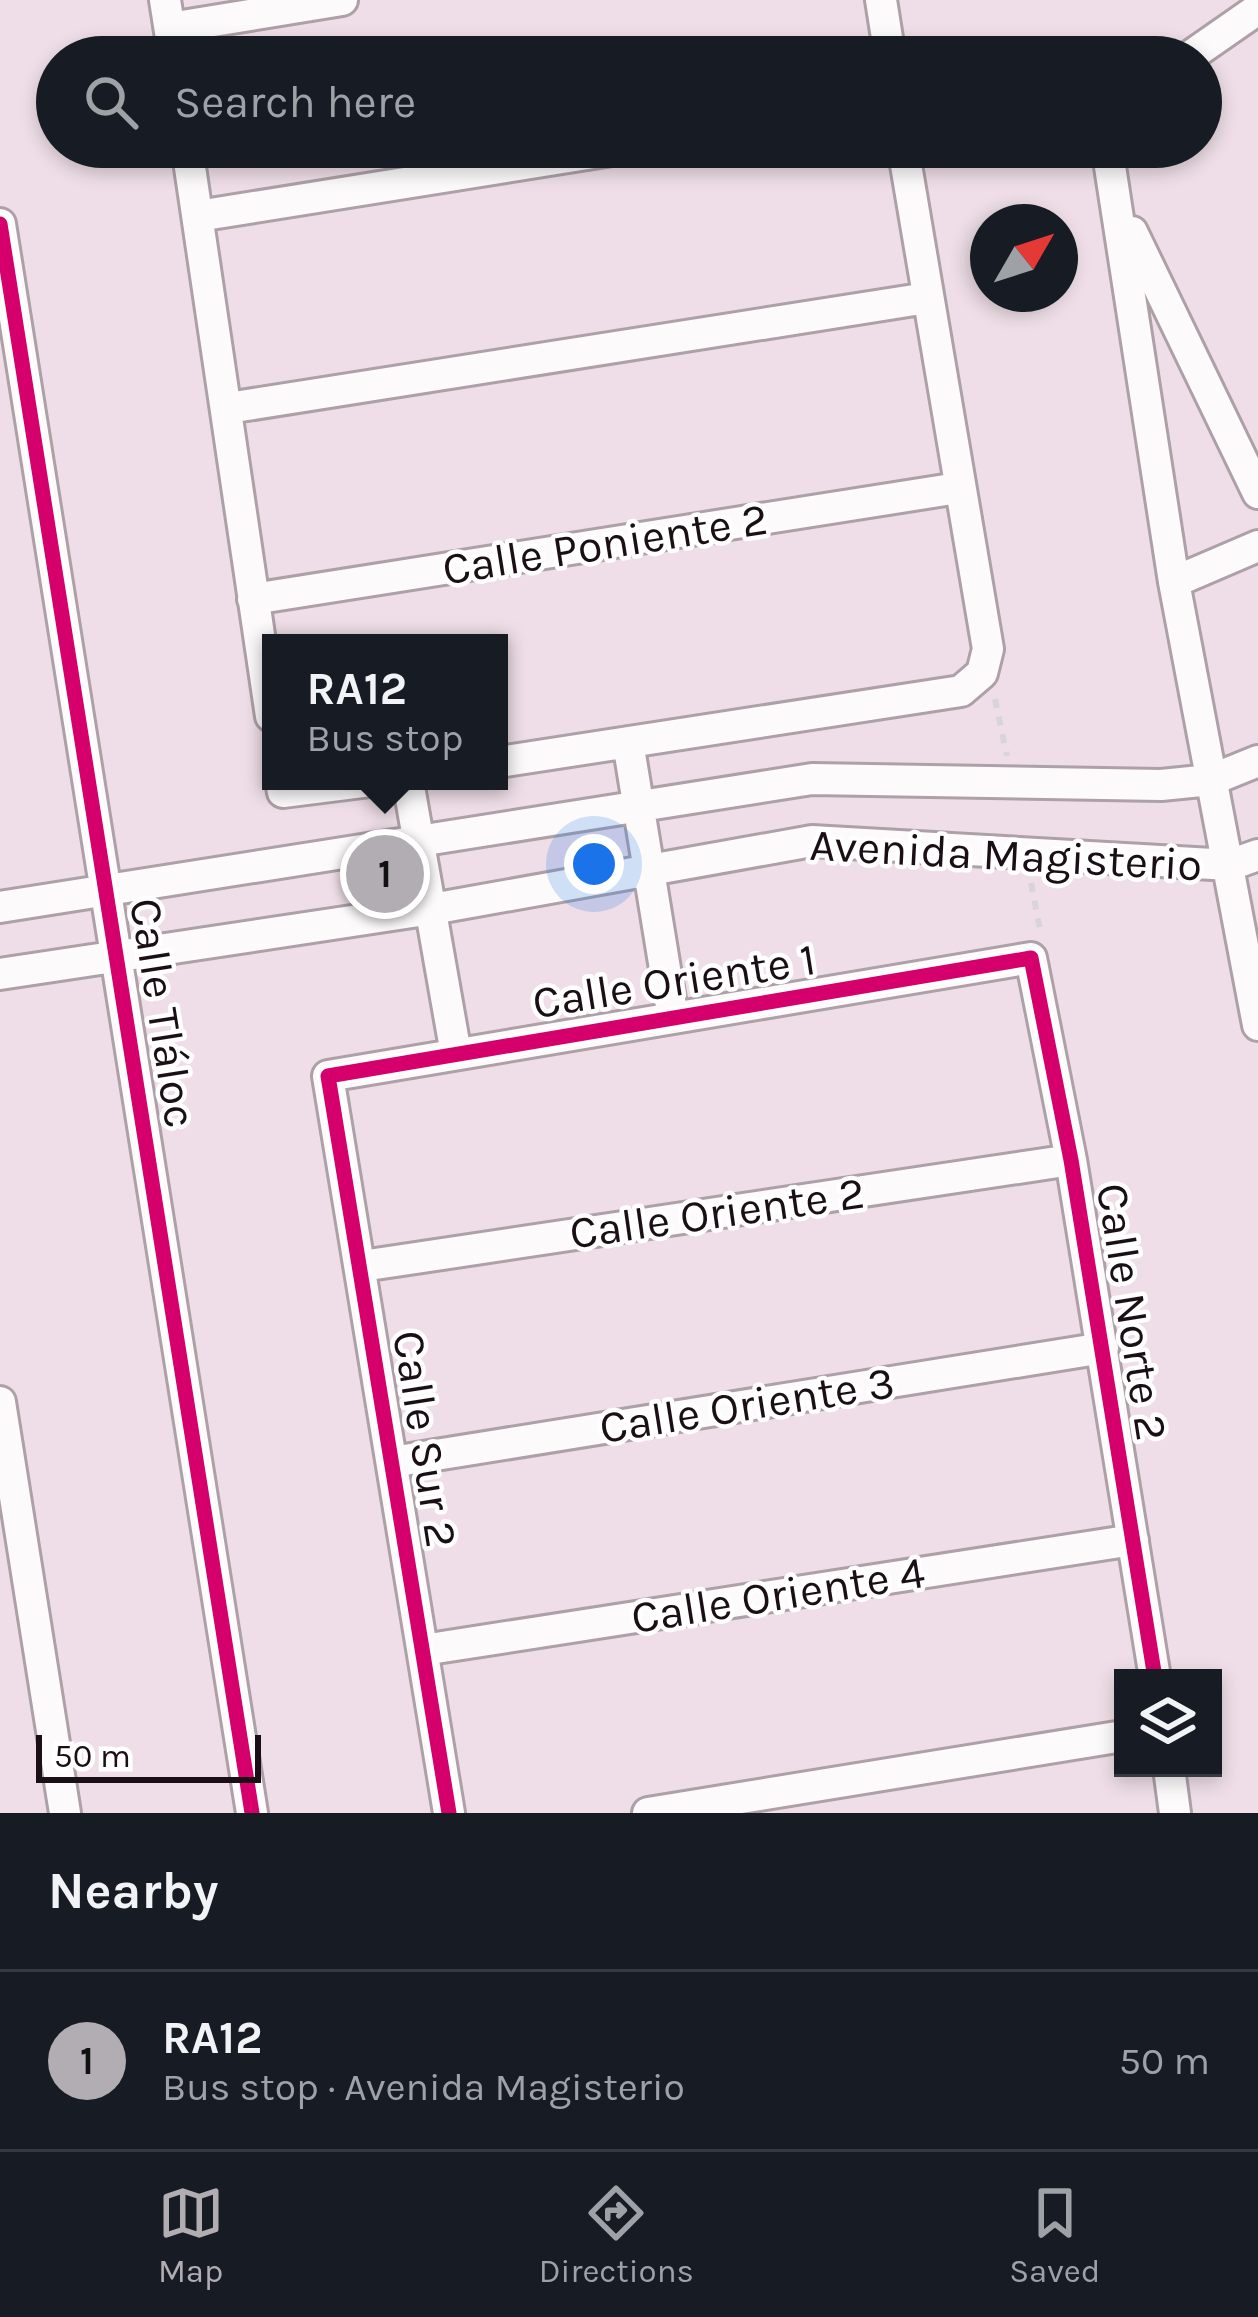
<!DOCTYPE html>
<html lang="en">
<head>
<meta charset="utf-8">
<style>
	body { margin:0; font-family:Karla,sans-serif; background:#242831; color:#f1f3f6 }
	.controls { position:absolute; right:36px; bottom:36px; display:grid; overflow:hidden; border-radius:0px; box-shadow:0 6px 18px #0003 }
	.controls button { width:108px; height:108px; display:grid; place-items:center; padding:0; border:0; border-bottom:3px solid #363941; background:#171b24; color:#f1f3f6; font:60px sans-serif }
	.compass { position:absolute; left:970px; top:204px; width:108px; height:108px; border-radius:50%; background:#171b24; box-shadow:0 6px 18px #0003; rotate:51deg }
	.scale { position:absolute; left:36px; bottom:30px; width:225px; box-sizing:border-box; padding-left:12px; border:6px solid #190f15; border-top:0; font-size:33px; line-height:42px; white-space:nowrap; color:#190f15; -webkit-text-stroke:9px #fff; paint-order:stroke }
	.you { position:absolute; left:594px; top:864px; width:42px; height:42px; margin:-30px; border:9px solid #fff; border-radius:50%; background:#1a73e8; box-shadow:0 0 0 18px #1a73e833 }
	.badge { display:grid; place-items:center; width:78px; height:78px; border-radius:50%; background:#b2adb2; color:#111; font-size:39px; font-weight:700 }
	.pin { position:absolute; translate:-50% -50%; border:6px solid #fff; box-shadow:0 3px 12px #0006 }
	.popup { position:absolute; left:262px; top:634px; width:246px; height:156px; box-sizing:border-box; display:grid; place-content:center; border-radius:0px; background:#171b24; filter:drop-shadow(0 3px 9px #0005); font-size:39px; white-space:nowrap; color:#9ea1a6 }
	.popup b { font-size:45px; color:#f1f3f6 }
	.popup::after { content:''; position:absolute; left:50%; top:100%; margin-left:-24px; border:24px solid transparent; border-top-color:#171b24 }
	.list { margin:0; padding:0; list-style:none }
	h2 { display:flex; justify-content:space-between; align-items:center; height:156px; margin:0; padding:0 48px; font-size:51px }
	h2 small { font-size:39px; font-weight:400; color:#9ea1a6 }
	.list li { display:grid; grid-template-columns:78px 1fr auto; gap:36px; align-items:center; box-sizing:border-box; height:180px; padding:0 48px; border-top:3px solid #363941 }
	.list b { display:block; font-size:45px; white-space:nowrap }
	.list p { margin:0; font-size:39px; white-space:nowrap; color:#9ea1a6 }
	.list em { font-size:39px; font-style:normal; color:#9ea1a6 }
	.icon { flex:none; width:66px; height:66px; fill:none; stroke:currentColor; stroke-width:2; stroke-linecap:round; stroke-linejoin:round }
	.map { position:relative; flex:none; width:1258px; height:1813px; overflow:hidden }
	.search { position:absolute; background:#171b24; box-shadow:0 6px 18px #0003; left:36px; right:36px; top:36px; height:132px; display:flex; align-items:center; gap:30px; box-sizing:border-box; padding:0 42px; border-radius:66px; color:#9ea1a6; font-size:45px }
	.sheet { height:336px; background:#171b24 }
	nav { display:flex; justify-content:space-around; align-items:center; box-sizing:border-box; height:168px; border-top:3px solid #363941; background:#171b24; font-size:33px; color:#9ea1a6 }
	nav a { display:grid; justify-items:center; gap:6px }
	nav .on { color:#b2adb2 }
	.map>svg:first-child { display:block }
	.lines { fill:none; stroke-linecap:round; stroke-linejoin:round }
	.minor-casing { stroke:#ada0a7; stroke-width:36 }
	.path { stroke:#d9d4d7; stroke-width:6; stroke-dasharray:9 9; stroke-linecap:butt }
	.minor { stroke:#fdfafb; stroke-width:30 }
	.cycleway-casing { stroke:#fff; stroke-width:22 }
	.cycleway { stroke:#d6006c; stroke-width:15 }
	.labels { text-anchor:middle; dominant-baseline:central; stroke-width:9; stroke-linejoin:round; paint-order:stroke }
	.street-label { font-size:45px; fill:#190f15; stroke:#fff }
</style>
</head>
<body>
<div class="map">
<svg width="1258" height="1813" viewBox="0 0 1258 1813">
	<rect width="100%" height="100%" fill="#efdee7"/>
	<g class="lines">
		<!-- minor casing -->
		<g class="minor-casing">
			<path id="minor" d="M165,0L174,57
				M881,0L890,57
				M170,28L342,0
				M1189,57L1258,9
				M187,147L271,716
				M1107,147L1174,582L1258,1025
				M198,216L631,147
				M0,224L252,1813
				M1132,232L1258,493
				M228,408L927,298
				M1174,582L1258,546
				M253,599L958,488
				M628,742L673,1018
				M499,762L961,691L982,673L988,649L903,147
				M281,781L283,792L370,781
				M408,781L456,1054
				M0,907L812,779L1161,785L1211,780L1258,761
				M0,974L432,909L812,841L1230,865L1258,855
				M362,1266L1071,1160
				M0,1402L65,1813
				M392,1462L1103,1348
				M423,1650L1133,1540
				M1169,1768L1175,1813
				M449,1813L328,1076L1031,958L1071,1160L1155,1678
				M648,1813L1123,1736"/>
		</g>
		<!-- path -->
		<path class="path" d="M995,699L1007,756
			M1031,883L1041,935"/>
		<!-- minor -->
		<use href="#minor" class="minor"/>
		<!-- cycleway casing -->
		<g class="cycleway-casing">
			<path id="cycleway" d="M0,224L252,1813
				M449,1813L328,1076L1031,958L1071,1160L1155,1678"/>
		</g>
		<!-- cycleway -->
		<use href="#cycleway" class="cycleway"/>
	</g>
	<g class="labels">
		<!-- street labels -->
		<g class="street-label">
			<text transform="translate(605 544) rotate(-9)">Calle Poniente 2</text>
			<text transform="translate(1006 855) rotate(3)">Avenida Magisterio</text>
			<text transform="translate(674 981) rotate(-9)">Calle Oriente 1</text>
			<text transform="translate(163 1013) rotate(81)">Calle Tláloc</text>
			<text transform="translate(717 1213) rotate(-8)">Calle Oriente 2</text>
			<text transform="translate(1132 1312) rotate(81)">Calle Norte 2</text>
			<text transform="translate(747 1405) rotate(-9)">Calle Oriente 3</text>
			<text transform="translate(425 1439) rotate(81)">Calle Sur 2</text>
			<text transform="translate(778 1595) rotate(-9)">Calle Oriente 4</text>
		</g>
	</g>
</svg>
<div class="controls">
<button><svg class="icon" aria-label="layers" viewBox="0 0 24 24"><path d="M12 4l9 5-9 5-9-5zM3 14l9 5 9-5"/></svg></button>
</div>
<svg class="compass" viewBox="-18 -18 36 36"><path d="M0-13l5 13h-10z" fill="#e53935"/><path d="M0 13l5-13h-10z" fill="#9ea1a6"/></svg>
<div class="scale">50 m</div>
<div class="you"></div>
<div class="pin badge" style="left:385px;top:874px">1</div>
<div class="popup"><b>RA12</b>Bus stop</div>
<div class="search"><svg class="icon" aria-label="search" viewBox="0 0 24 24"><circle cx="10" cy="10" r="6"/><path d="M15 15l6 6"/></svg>Search here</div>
</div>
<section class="sheet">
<h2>Nearby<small></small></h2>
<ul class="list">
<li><span class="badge">1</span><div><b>RA12</b><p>Bus stop · Avenida Magisterio</p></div><em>50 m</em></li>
</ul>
</section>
<nav>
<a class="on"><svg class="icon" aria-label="map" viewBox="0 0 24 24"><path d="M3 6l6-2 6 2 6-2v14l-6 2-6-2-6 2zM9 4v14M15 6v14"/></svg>Map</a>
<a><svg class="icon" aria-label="directions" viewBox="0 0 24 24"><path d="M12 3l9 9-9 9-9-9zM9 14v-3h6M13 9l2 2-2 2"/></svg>Directions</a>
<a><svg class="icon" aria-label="saved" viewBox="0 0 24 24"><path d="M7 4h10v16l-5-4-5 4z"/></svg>Saved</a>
</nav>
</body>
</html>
